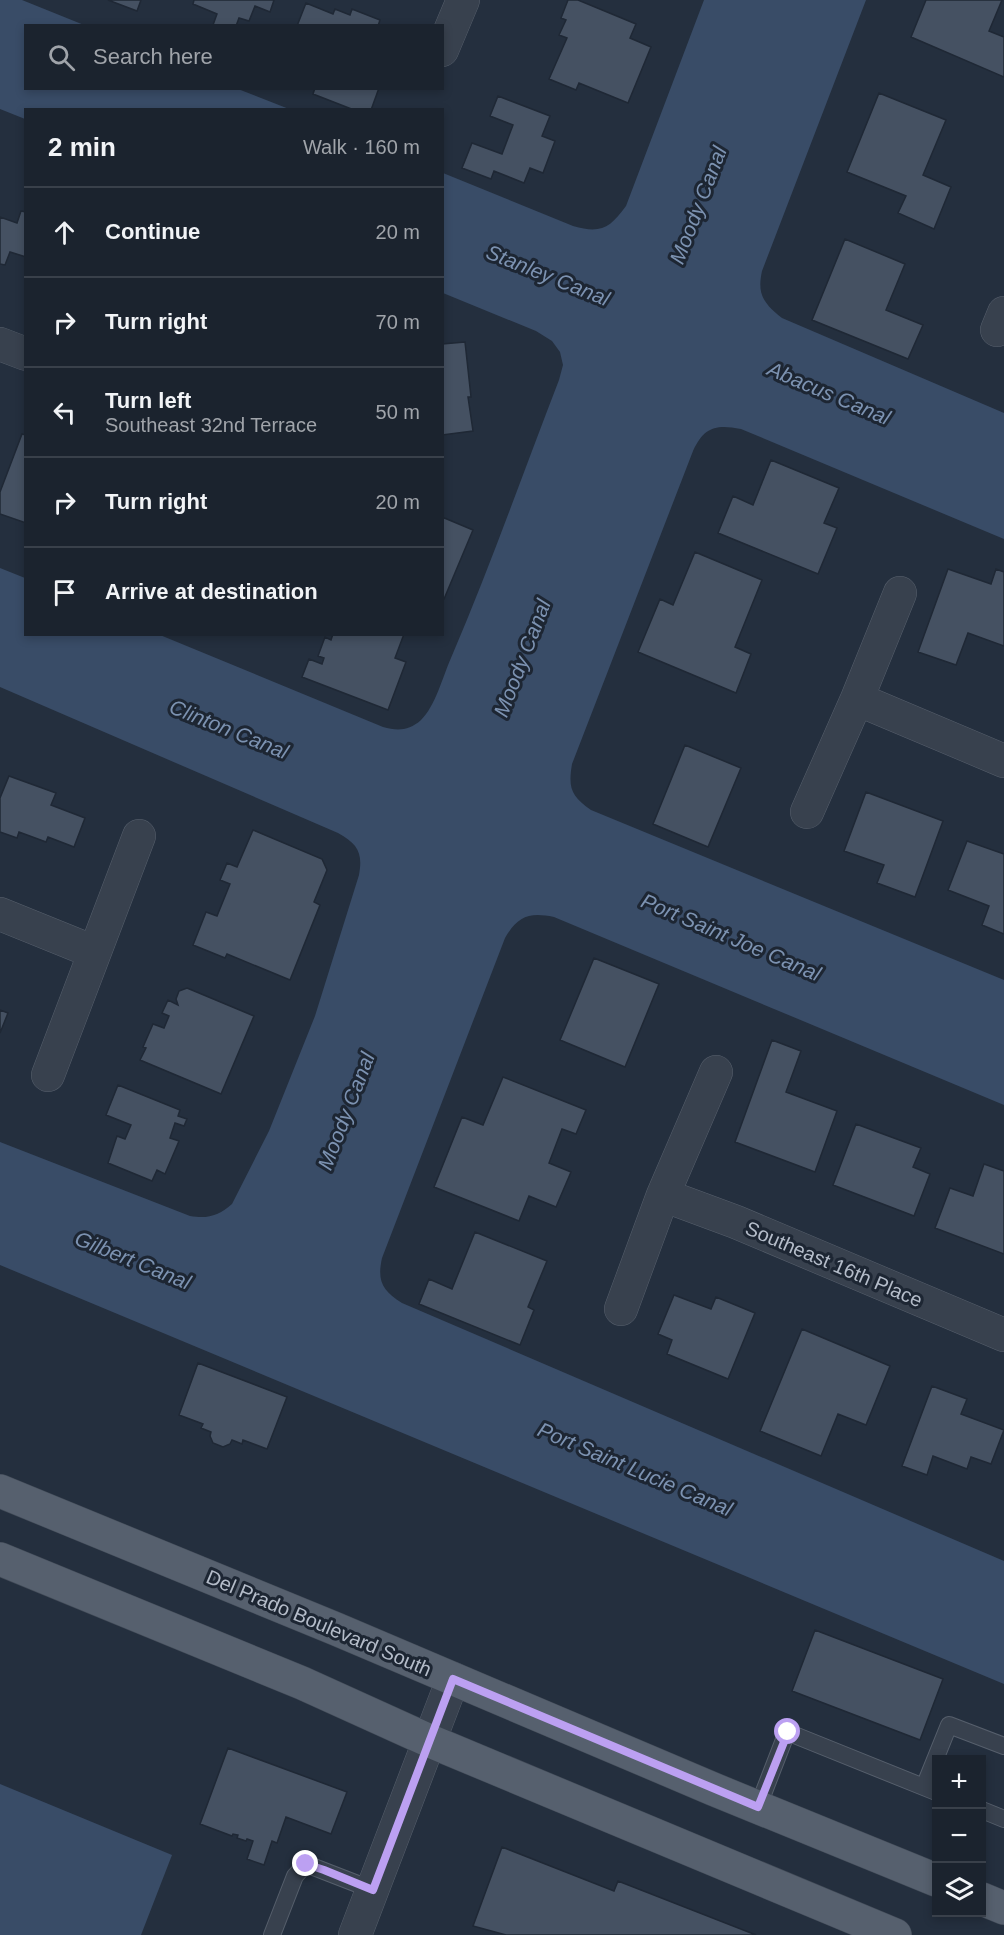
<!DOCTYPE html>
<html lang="en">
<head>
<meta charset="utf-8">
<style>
	body { margin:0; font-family:Helvetica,sans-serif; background:#282f3a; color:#f1f3f6 }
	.controls { position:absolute; right:18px; bottom:18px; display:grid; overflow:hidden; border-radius:0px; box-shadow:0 3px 9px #0003 }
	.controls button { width:54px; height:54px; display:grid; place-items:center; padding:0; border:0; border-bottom:2px solid #39404a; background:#1b232e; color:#f1f3f6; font:30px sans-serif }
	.stop { position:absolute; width:18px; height:18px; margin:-14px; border:4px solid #bca0f2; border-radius:50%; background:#fff }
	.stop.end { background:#bca0f2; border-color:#fff; box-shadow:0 2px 6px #0008 }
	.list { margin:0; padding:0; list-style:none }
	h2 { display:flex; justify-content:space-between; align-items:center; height:78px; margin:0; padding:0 24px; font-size:26px }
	h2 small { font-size:20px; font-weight:400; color:#a0a4aa }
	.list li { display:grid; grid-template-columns:39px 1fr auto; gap:18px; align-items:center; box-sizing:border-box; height:90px; padding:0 24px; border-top:2px solid #39404a }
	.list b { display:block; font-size:22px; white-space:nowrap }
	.list p { margin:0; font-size:20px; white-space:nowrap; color:#a0a4aa }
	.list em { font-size:20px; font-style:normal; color:#a0a4aa }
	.icon { flex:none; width:33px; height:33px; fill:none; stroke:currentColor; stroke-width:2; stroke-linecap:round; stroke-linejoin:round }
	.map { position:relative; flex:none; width:1004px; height:1935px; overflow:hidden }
	.search { position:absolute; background:#1b232e; box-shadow:0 3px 9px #0003; left:24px; top:24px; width:420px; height:66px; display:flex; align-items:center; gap:15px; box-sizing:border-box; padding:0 21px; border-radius:0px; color:#a0a4aa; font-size:22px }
	.panel { position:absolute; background:#1b232e; box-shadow:0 3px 9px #0003; left:24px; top:108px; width:420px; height:528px; border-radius:0px }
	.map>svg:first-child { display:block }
	.water { fill:#394c67 }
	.building { fill:#455162; stroke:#1f2835; stroke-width:1.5 }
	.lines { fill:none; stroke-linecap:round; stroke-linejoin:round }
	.lane-casing { stroke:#565f6c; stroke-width:18 }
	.street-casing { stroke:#565f6c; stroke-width:34 }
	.primary-casing { stroke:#414a57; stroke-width:34 }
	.lane { stroke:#38414e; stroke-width:16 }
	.street { stroke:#38414e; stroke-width:33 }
	.primary { stroke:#56606e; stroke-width:33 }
	.route { stroke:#bca0f2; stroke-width:8 }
	.labels { text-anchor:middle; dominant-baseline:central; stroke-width:6; stroke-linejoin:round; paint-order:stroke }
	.street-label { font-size:20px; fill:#b4bcc9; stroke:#1d2633 }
	.water-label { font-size:21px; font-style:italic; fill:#7c92b1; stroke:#1d2633 }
</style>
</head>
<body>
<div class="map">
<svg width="1004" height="1935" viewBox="0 0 1004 1935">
	<rect width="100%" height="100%" fill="#242f3e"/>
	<!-- water -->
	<path class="water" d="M0,0H22L84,25L26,26V88L238,89L289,109L26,110L25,119L0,109Z
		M704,0H866L762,271C757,294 763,303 782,318L1004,413V539L741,429C716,424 704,427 693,451L572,764C568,788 571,796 591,810L1004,980V1105L554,917C529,912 518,916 505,938L382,1258C377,1281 382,1290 402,1303L1004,1561V1684L0,1265V1142L190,1216C208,1219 218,1216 232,1204L269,1131L315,1016L359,875C363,853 358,844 338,833L0,687V568L25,578L26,634L160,635L383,727C397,731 409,731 421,720C435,707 443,676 451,658C490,567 523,473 559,380L563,365L560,352L552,341L536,331L443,293V173L573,226C601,234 610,228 626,206Z
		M0,1784L172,1855L141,1935H0Z"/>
	<!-- building -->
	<path class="building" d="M108,0H141L137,11Z
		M194,0H274L270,12L255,6L249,21L239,18L236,26L213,25L217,14L193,4Z
		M568,0H578L636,24L630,38L651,47L628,103L579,83L576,90L549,79L567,38L559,35L566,20L561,18Z
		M926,0H1002L989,31L1004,37V77L911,37Z
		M306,3L333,14L335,9L350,15L352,9L380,20L378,26H297Z
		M315,88H379L371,110H354L313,94Z
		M879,93L946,120L923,175L951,187L934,229L898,213L906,196L847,172Z
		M498,96L550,116L542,136L555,141L543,173L530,168L524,183L494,171L491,179L462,168L472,143L502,154L513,125L490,116Z
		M21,211L26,212V257L10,252L5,265L0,264V217L17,223Z
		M845,239L905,264L886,310L923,325L908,359L812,320Z
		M465,342L471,397H468L473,431L442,435V344Z
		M22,434L26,435V523L0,514V492Z
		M771,460L839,488L824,523L837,528L818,574L718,533L733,496L753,505Z
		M442,517L473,530L444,599L442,598Z
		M695,552L762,580L735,647L751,654L736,693L638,652L660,599L673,605Z
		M948,569L991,584L996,569L1004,572V646L968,633L956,665L918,652Z
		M333,634H404L395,658L406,662L388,710L302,677L309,659L322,664L324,658L318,656L325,637L331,640Z
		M685,745L741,768L708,847L653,824Z
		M9,776L56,793L51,805L85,818L74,847L48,837L46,842L19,832L17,838L0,832V798Z
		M866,792L943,821L915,897L877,883L884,865L844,851Z
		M253,830L322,859L327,870L314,902L320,905L290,980L227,954L225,958L193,945L206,912L217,916L230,884L220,880L227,863L237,867Z
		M967,841L1004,854V934L982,925L989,906L948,890Z
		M594,958L659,984L625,1067L560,1040Z
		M187,988L254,1016L221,1094L140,1060L146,1048L143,1047L153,1024L164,1028L169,1016L162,1013L168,1000L178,1005L176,999L179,991Z
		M0,1010L8,1013L0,1033Z
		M772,1040L801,1051L786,1092L837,1111L815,1172L735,1142Z
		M503,1077L586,1110L576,1134L562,1129L549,1163L571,1172L556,1207L529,1196L519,1221L434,1187L462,1117L483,1125Z
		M118,1085L180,1110L178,1116L187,1119L184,1126L175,1123L170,1138L179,1141L165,1174L157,1170L152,1181L108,1163L117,1136L125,1139L131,1125L106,1115Z
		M856,1124L921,1148L913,1167L930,1174L914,1216L833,1185Z
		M984,1164L1004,1171V1254L935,1228L950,1188L973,1196Z
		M475,1232L547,1261L528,1307L534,1310L520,1345L419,1304L429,1279L452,1289Z
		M674,1295L711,1309L716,1297L755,1313L728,1379L667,1354L672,1340L658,1334Z
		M802,1329L890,1366L866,1425L838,1414L821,1456L760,1431Z
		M198,1363L287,1397L267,1449L243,1440L242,1444L232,1440L230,1444L223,1447L213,1443L210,1436L211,1432L201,1428L203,1424L179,1415Z
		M932,1386L967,1399L961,1414L1004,1430L991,1464L971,1457L967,1469L933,1456L927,1475L902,1466Z
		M815,1630L943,1679L920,1740L792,1691Z
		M228,1748L347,1792L331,1834L286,1817L277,1843L272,1841L264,1865L247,1859L253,1841L247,1839L246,1841L237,1838L238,1835L233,1834L232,1836L200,1824Z
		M502,1847L614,1891L618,1881L756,1935H506L473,1926Z"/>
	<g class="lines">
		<!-- lane casing -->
		<g class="lane-casing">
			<path id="lane" d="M924,1787L949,1725L1004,1746
				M758,1807L787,1732L936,1792
				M982,1810L1004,1819
				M272,1935L295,1876L306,1864L373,1890"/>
		</g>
		<!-- street casing -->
		<g class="street-casing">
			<path id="street" d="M442,50L463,0
				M997,330L1004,313
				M0,344L26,354
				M857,699L900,593
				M807,812L857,699L1004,761
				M0,914L94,952
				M48,1075L139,836
				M663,1195L716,1072
				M621,1309L663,1195L736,1222L1004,1335
				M355,1935L453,1679"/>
		</g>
		<!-- primary casing -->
		<g class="primary-casing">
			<path id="primary" d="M0,1491L336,1629L713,1789L936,1880
				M0,1559L302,1683L430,1741L895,1935
				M982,1899L1004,1908"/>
		</g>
		<!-- lane -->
		<use href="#lane" class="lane"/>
		<!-- street -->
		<use href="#street" class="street"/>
		<!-- primary -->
		<use href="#primary" class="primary"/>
	</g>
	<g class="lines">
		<!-- route -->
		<path class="route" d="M306,1864L324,1870L373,1890L453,1679L758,1807L788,1732"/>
	</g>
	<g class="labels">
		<!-- street labels -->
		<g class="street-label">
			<text transform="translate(834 1264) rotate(23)">Southeast 16th Place</text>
			<text transform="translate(319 1623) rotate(23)">Del Prado Boulevard South</text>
		</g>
		<!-- water labels -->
		<g class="water-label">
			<text transform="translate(698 205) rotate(-69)">Moody Canal</text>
			<text transform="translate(548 275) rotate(22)">Stanley Canal</text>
			<text transform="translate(829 393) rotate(23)">Abacus Canal</text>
			<text transform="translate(522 658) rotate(-69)">Moody Canal</text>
			<text transform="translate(229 729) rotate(22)">Clinton Canal</text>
			<text transform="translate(731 937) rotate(23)">Port Saint Joe Canal</text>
			<text transform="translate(346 1111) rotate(-69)">Moody Canal</text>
			<text transform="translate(133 1260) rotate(22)">Gilbert Canal</text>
			<text transform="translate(635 1469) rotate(23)">Port Saint Lucie Canal</text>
		</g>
	</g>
</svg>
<div class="controls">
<button>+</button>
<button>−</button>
<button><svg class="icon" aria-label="layers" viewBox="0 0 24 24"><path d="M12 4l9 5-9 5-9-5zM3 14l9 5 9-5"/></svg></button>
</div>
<div class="stop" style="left:788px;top:1732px"></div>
<div class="stop end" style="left:306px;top:1864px"></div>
<div class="search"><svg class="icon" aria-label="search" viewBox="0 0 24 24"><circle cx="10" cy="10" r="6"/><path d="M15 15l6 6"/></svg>Search here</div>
<section class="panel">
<h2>2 min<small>Walk · 160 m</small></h2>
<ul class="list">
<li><svg class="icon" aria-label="ahead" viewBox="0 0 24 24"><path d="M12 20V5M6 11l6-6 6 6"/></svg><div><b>Continue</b></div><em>20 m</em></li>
<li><svg class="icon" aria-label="right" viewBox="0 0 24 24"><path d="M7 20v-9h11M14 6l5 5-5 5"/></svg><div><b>Turn right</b></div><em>70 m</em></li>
<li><svg class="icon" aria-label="left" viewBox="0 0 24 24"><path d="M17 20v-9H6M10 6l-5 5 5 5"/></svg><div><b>Turn left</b><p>Southeast 32nd Terrace</p></div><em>50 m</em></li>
<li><svg class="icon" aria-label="right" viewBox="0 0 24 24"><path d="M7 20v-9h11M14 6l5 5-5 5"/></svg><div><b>Turn right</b></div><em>20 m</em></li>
<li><svg class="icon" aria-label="arrive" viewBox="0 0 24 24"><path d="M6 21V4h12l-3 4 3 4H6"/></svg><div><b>Arrive at destination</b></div></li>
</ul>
</section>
</div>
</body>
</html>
